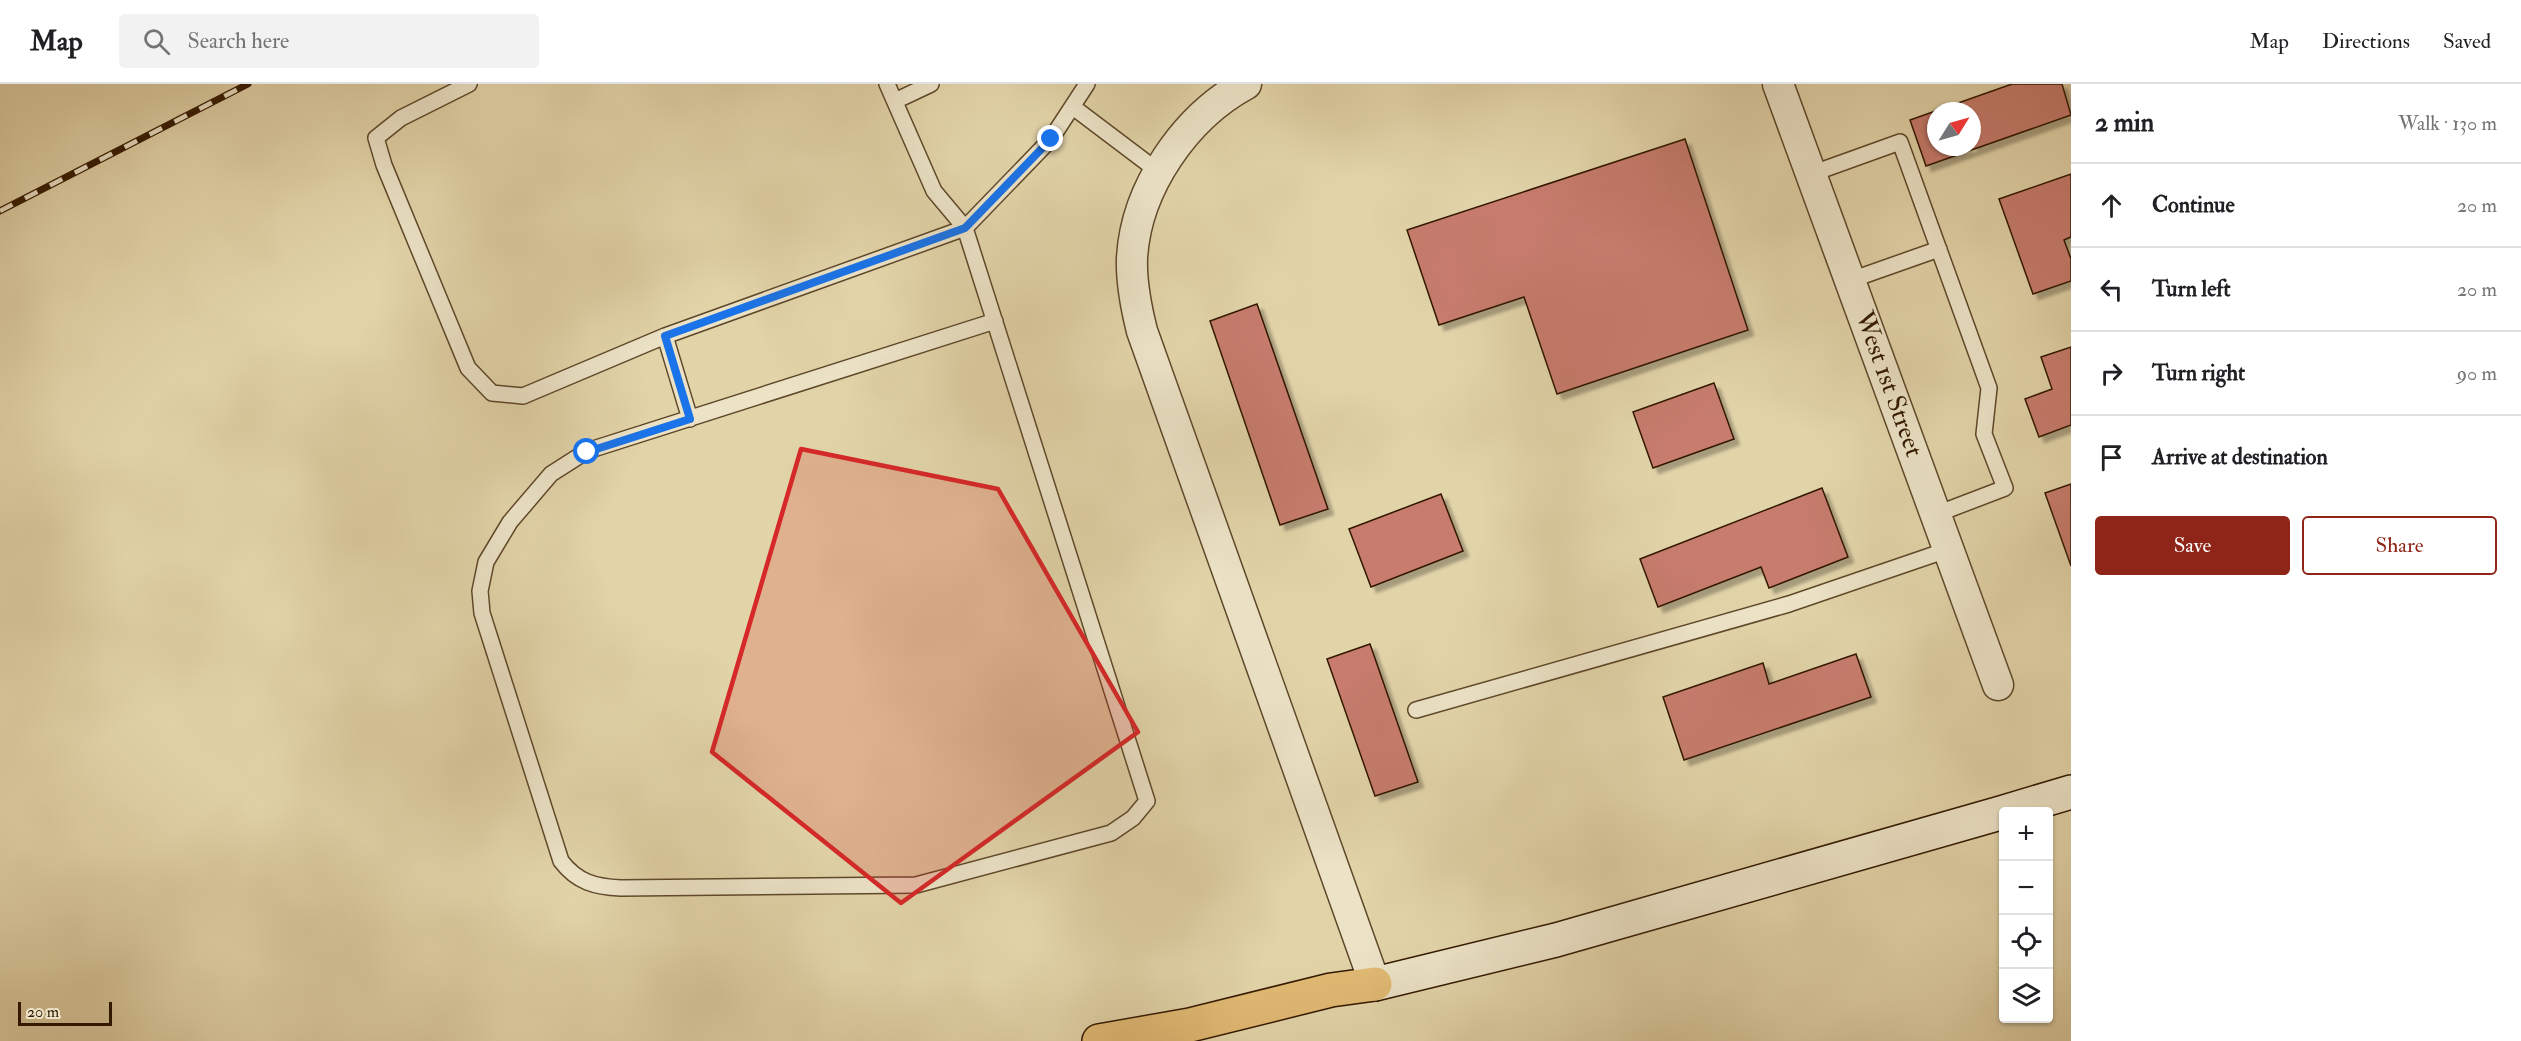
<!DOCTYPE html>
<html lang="en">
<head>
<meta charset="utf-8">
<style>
	body { margin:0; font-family:"IM FELL Double Pica",serif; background:#f2f2f2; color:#202124 }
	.controls { position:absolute; right:18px; bottom:18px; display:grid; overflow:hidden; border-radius:6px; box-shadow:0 2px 4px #0004 }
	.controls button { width:54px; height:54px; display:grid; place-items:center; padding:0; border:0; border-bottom:2px solid #e0e0e0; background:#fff; color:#202124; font:30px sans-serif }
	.compass { position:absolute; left:1927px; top:18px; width:54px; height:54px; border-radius:50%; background:#fff; box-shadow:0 2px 4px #0004; rotate:53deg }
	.scale { position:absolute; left:18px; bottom:15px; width:94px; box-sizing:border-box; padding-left:6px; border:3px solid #331900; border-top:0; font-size:16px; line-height:21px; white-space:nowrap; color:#331900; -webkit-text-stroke:4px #ece3c7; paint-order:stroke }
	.stop { position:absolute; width:18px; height:18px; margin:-14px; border:4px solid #1a73e8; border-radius:50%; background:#fff }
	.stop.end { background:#1a73e8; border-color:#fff; box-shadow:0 2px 6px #0008 }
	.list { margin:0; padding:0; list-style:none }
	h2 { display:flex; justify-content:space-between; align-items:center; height:78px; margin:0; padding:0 24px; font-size:26px }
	h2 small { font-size:20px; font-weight:400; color:#757577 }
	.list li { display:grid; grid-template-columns:39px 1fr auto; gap:18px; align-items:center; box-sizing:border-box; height:84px; padding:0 24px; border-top:2px solid #e0e0e0 }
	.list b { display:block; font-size:22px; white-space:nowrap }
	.list em { font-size:20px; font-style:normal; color:#757577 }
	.actions { display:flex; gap:12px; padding:18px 24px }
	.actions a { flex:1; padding:14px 0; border:2px solid #8f2418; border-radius:6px; text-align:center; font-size:21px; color:#8f2418 }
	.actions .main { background:#8f2418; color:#fff }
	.icon { flex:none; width:33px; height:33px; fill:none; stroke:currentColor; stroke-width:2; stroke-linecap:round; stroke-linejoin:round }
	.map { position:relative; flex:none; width:2071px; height:957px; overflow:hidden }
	header { display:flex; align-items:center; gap:36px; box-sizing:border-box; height:84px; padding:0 30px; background:#fff; border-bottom:2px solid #e0e0e0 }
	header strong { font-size:28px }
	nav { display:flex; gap:33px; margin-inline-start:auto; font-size:21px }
	.search { width:420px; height:54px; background:#f2f2f2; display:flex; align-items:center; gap:15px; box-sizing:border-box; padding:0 21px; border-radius:6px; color:#757577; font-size:22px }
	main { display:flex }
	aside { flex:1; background:#fff }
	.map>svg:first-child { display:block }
	.building { fill:#c77b6d; stroke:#331900; stroke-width:1.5; fill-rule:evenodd; filter:url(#shadow) }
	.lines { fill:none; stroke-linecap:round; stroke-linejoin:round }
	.service-casing { stroke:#5f482a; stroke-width:18 }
	.minor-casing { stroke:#5f482a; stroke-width:33 }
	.secondary-casing { stroke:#331900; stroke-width:36 }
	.motorway-casing { stroke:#331900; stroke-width:36 }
	.service { stroke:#ece3c7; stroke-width:15 }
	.minor { stroke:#ece3c7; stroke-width:30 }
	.secondary { stroke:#ece3c7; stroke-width:33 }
	.motorway { stroke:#e1ba74; stroke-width:33 }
	.rail-casing { stroke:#331900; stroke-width:7 }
	.rail { stroke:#ece3c7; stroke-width:4.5; stroke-dasharray:14; stroke-linecap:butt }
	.route { stroke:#1a73e8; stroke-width:8 }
	.marked { fill:#d62828; fill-opacity:0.2; stroke:#d62828; stroke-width:4.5; stroke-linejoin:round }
	.labels { text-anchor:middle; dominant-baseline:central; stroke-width:4.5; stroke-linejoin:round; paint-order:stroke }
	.street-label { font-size:26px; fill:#331900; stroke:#ece3c7 }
</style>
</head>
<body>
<header>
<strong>Map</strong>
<div class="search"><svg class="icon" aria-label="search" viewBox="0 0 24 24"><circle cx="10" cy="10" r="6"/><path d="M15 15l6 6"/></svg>Search here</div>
<nav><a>Map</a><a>Directions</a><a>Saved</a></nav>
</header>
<main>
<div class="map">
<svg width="2071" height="957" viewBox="0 0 2071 957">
	<defs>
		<filter id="shadow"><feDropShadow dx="5.5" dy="5.5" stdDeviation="1.5" flood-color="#0004"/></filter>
	</defs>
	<rect width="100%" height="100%" fill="#e2d4a9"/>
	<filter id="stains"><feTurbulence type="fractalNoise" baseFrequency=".00333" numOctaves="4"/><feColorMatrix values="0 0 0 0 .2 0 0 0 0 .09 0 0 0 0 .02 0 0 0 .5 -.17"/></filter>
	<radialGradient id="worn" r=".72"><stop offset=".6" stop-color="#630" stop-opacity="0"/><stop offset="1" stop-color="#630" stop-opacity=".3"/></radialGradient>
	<!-- building -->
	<path class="building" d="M2012,0H2062L2071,31L1926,82L1910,36ZM1936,27H1972V63H1936Z
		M1685,55L1748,246L1557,310L1524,213L1439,241L1407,146Z
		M2071,90V153L2064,156L2071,175V197L2033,210L1999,115Z
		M1257,220L1328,425L1280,441L1210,237Z
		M2071,263V341L2039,353L2025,315L2052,305L2041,273Z
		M1714,299L1734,355L1653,384L1633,328Z
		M2071,400V482L2045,409Z
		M1822,404L1848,473L1769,504L1761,483L1658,523L1640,475Z
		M1441,410L1463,467L1371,503L1349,445Z
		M1370,560L1418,698L1375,712L1327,575Z
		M1856,570L1871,613L1684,676L1663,613L1763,579L1769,600Z"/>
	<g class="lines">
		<!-- service casing -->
		<g class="service-casing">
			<path id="service" d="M469,0L401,34L376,54L384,81L468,284L492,309L523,312L665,252L690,335
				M895,17L931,0
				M1073,23L1159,88
				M1811,90L1900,58L1989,304L1984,350L2005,404L1937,430
				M1851,196L1939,165
				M995,237L587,367L551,390L510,438L486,478L480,507L482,529L561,777C577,798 595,803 621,804L916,801L1111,749L1133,734L1147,717L965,144L1051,55L1087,0
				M665,252L965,144L934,107L887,0
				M1416,626L1789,520L1950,465"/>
		</g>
		<!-- minor casing -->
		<g class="minor-casing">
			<path id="minor" d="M1246,0C1185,33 1136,104 1132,174C1131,199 1136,223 1142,247L1375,900
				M1778,0L1998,601"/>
		</g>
		<!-- secondary casing -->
		<g class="secondary-casing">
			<path id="secondary" d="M2004,728L2071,708
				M1375,900L1556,856L2004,728"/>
		</g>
		<!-- motorway casing -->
		<g class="motorway-casing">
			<path id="motorway" d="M1099,957L1190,941L1331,906L1375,900"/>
		</g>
		<!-- service -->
		<use href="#service" class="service"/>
		<!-- minor -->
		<use href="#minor" class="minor"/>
		<!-- secondary -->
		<use href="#secondary" class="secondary"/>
		<!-- motorway -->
		<use href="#motorway" class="motorway"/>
		<!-- rail casing -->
		<g class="rail-casing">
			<path id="rail" d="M0,127L248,0"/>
		</g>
		<!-- rail -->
		<use href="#rail" class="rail"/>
	</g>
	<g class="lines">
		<!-- route -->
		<path class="route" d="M587,368L690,335L665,252L965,144L1051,55"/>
	</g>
	<!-- marked area -->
	<path class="marked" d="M801,365L998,405L1138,648L901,819L712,668Z"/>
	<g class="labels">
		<!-- street labels -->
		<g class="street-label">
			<text transform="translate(1889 300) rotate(70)">West 1st Street</text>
		</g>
	</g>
	<rect width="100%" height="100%" filter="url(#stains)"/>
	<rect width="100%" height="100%" fill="url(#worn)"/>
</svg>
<div class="controls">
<button>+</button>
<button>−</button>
<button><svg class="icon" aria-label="locate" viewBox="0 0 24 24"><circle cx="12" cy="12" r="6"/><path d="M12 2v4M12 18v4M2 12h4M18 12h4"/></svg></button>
<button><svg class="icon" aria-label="layers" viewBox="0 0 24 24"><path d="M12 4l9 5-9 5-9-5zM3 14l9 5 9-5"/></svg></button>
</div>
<svg class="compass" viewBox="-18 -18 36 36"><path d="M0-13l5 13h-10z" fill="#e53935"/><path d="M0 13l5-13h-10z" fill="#757577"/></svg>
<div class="scale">20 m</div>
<div class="stop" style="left:587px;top:368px"></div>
<div class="stop end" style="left:1051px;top:55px"></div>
</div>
<aside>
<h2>2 min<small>Walk · 130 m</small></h2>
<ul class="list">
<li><svg class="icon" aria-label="ahead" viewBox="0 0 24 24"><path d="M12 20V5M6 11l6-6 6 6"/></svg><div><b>Continue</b></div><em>20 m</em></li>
<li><svg class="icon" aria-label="left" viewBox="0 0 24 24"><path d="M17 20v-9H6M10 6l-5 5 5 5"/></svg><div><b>Turn left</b></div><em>20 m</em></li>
<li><svg class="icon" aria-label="right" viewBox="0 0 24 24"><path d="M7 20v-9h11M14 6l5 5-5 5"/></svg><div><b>Turn right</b></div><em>90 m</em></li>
<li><svg class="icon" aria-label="arrive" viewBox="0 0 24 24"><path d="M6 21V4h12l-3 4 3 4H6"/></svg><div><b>Arrive at destination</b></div></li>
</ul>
<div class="actions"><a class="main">Save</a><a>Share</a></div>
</aside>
</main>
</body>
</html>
